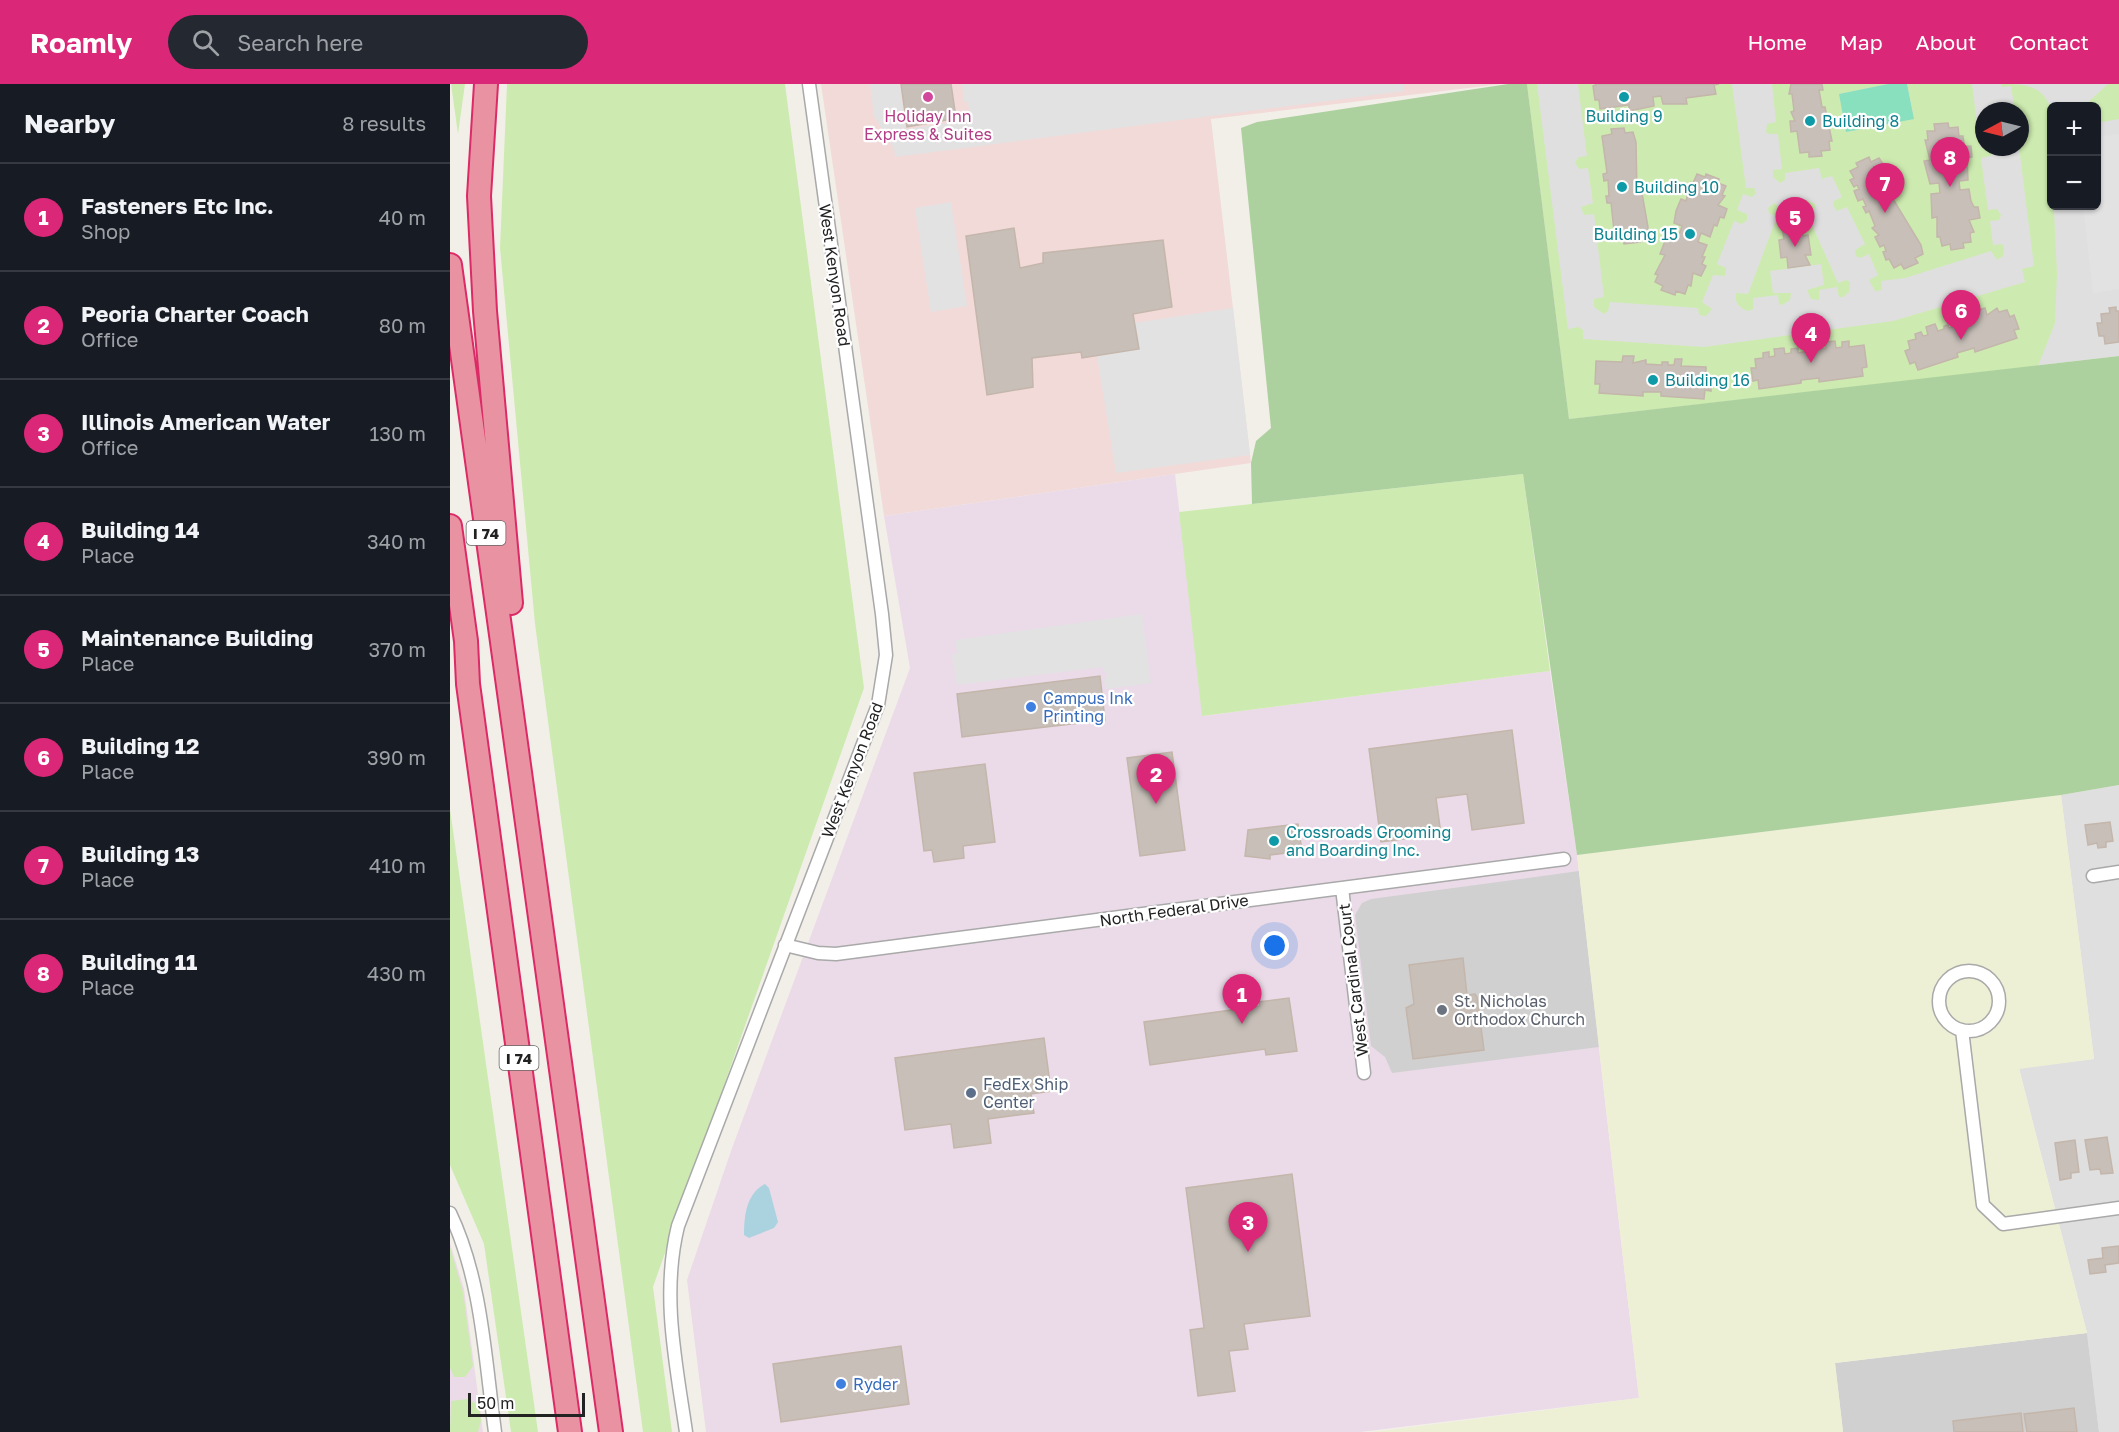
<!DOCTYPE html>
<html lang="en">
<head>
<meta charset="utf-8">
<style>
	body { margin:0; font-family:"Golos Text",sans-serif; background:#242831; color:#f1f3f6 }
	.controls { position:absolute; right:18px; top:18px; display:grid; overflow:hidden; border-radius:9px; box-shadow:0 2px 4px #0004 }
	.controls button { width:54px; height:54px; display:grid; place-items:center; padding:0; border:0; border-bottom:2px solid #363941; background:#171b24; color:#f1f3f6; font:30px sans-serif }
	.compass { position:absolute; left:1525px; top:18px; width:54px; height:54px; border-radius:50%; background:#171b24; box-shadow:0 2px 4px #0004; rotate:263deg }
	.scale { position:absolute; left:18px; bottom:15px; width:117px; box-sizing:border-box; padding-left:6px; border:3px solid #222; border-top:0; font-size:16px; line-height:21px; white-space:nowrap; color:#222; -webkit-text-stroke:4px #fff; paint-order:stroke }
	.you { position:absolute; left:825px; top:862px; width:21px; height:21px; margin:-15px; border:4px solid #fff; border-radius:50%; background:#1a73e8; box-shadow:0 0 0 9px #1a73e833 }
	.badge { display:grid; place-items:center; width:39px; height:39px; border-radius:50%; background:#db2777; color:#fff; font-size:20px; font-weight:700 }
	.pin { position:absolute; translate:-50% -50px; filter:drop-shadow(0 2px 3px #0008) }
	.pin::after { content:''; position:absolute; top:32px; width:21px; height:18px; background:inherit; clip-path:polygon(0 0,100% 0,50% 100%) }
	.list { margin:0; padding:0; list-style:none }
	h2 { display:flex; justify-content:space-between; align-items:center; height:78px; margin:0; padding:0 24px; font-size:26px }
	h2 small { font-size:20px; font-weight:400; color:#9ea1a6 }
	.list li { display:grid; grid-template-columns:39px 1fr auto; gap:18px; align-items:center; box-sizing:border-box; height:108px; padding:0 24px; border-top:2px solid #363941 }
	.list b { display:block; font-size:22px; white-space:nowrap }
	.list p { margin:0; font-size:20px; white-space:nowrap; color:#9ea1a6 }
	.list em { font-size:20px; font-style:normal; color:#9ea1a6 }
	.icon { flex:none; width:33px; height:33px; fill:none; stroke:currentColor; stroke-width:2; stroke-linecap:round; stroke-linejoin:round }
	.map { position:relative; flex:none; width:1669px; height:1348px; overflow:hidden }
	header { display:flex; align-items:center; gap:36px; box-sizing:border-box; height:84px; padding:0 30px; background:#db2777; color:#fff }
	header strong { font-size:28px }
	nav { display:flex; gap:33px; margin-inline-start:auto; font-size:21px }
	.search { width:420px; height:54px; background:#242831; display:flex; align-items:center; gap:15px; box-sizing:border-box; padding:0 21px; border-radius:33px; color:#9ea1a6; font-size:22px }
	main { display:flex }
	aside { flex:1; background:#171b24 }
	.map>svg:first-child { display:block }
	.residential { fill:#e0dfdf; fill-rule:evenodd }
	.commercial { fill:#f2dad9 }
	.industrial { fill:#ebdbe8 }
	.religious { fill:#d0d0d0 }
	.farmland { fill:#eef0d5 }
	.grass { fill:#cdebb0 }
	.forest { fill:#add19e }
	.pitch { fill:#88e0be }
	.parking { fill:#e2e2e2 }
	.water { fill:#aad3df }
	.building { fill:#c7bfb8; stroke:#c4b6ab; stroke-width:1.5 }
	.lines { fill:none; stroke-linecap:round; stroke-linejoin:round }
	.street-casing { stroke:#a9a9a9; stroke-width:15 }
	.highway-casing { stroke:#dc2a67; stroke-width:26 }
	.street { stroke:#fff; stroke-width:12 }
	.highway { stroke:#e892a2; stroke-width:22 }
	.hotel-dot { fill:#d1479c; stroke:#fff; stroke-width:2 }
	.culture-dot { fill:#0f9aa8; stroke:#fff; stroke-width:2 }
	.shop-dot { fill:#3f7fe0; stroke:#fff; stroke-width:2 }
	.worship-dot { fill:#6b7280; stroke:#fff; stroke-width:2 }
	.service-dot { fill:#5c6f8a; stroke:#fff; stroke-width:2 }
	.labels { text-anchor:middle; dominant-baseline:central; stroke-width:4.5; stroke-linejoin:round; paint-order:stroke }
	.shield { fill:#fff; stroke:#646464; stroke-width:1.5 }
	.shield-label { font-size:15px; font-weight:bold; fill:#222 }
	.hotel-label { font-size:16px; fill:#b23c85; stroke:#fff }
	.culture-label { font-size:16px; fill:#0d838f; stroke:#fff; text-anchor:start }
	.street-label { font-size:16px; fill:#222; stroke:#fff }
	.shop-label { font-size:16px; fill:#366cbe; stroke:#fff; text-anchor:start }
	.worship-label { font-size:16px; fill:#5b616d; stroke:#fff; text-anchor:start }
	.service-label { font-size:16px; fill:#4e5e75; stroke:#fff; text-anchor:start }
</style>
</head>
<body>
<header>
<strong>Roamly</strong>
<div class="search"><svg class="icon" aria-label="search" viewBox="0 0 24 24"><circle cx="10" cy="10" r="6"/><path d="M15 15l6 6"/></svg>Search here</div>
<nav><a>Home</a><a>Map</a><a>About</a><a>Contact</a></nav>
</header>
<main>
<aside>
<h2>Nearby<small>8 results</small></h2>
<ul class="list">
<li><span class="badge">1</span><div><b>Fasteners Etc Inc.</b><p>Shop</p></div><em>40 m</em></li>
<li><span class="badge">2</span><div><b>Peoria Charter Coach</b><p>Office</p></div><em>80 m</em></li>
<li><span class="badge">3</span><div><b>Illinois American Water</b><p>Office</p></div><em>130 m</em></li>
<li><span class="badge">4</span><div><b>Building 14</b><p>Place</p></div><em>340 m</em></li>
<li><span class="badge">5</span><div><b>Maintenance Building</b><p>Place</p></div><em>370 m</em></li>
<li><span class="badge">6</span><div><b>Building 12</b><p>Place</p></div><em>390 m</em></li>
<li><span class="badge">7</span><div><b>Building 13</b><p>Place</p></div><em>410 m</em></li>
<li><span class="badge">8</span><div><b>Building 11</b><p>Place</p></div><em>430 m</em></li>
</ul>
</aside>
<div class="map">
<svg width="1669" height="1348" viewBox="0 0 1669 1348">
	<rect width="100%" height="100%" fill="#f2efe9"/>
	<!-- residential -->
	<path class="residential" d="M1077,0H1669V272L1119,335ZM1602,22H1646V122H1602ZM1534,27H1570V63H1534Z
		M1669,701V1348H1649L1637,1249L1569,984L1644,975L1611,711Z"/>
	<!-- commercial -->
	<path class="commercial" d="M371,0H1051L761,35L801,379L434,432Z"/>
	<!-- industrial -->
	<path class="industrial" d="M725,390L753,632L1100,587L1127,771L1189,1314L910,1348H256L237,1196L281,1067L460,584L434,432Z
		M0,1159L14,1205L33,1348H0Z"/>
	<!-- religious -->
	<path class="religious" d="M1129,787L1149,963L942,989L935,973L921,962L905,831L912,819L921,815Z
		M1637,1249L1649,1348H1393L1385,1279Z"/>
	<!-- farmland -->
	<path class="farmland" d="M1611,711L1644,975L1569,985L1637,1249L1385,1279L1393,1348H923L1189,1314L1127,771Z"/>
	<!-- grass -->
	<path class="grass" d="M1,0H15L8,50Z
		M57,0H335L414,604L203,1203L222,1348H193L85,540L50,164Z
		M1077,0H1087L1118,245L1129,243L1133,246V255L1254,263L1443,237L1575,198L1572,185L1584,182L1569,63L1570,27H1565L1561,2L1552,3L1551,0C1571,0 1590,0 1599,20L1607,190L1605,239L1588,282L1119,335Z
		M1128,0H1282L1296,104H1304L1306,109L1302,113L1293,110L1287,126L1297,130V136L1292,140L1284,137L1267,180L1276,184L1275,192L1263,191L1252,218L1262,225L1256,232L1249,231L1248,224L1160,218L1158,227L1154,230L1144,223V215L1154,213L1144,130L1134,131L1131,123L1143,119L1138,84L1129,85L1125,78L1129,73L1137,72Z
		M1322,0H1438L1389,10L1397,48L1464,34L1457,0H1522L1530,63H1541V72L1531,74L1538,126L1547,125L1551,131L1549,136L1540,137L1543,161L1552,160L1554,163L1553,172L1547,176L1541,167L1455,194L1431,197L1432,206L1425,207L1419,196L1428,191L1419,170L1410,174L1406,172L1405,166L1415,160L1397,123L1387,127L1383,121L1384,117L1392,113L1382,92L1372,95L1369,84L1335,89V96L1330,99L1323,93V86L1332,85L1328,50H1319L1316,48L1317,40L1326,38Z
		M1658,0H1669V35L1647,39L1646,22H1634Z
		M1355,115L1365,120L1366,124L1357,130L1388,199L1396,196L1400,198L1399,208L1393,213H1389L1387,203L1369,206V216L1361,215L1357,206L1374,201L1371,180L1320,187L1323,209H1341L1340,216L1332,221L1329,220L1328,211L1303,214V225L1298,227C1290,224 1284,219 1286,209L1298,210L1327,133L1319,129L1318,124L1324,119L1328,122L1330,128L1354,126Z
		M1073,390L1100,587L752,632L729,428Z
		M0,725L88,1348H61L34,1160L0,1081Z
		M0,1163L13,1208L23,1282L15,1293H4L0,1284Z
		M17,1315L29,1321L31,1337L28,1348H0L1,1317Z"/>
	<!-- forest -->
	<path class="forest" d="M1058,0H1077L1119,335L1669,272V701L1611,711L1127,771L1073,390L802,420L801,379L806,357L821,344L791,44L807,38Z"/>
	<!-- pitch -->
	<path class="pitch" d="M1438,0H1457L1464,35L1396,48L1389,10Z"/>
	<!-- parking -->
	<path class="parking" d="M420,0H450L456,45L520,36L518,18H514L512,0H953L954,7L445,73L444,65L424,32Z
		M1669,50V205L1643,209L1633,122H1646L1647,53Z
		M501,118L517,222L481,228L465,124Z
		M783,224L800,371L666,389L647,272L688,265L684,239Z
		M692,530L701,599L656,605L654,596L657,591L652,583L507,601L502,571L507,569L505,556Z"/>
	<!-- water -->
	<path class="water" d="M315,1100L319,1104L328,1138L324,1144L299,1154L294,1151C294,1132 296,1110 315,1100Z"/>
	<!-- building -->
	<path class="building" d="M451,0H501L505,27H502L503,35L457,43Z
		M1147,0H1269L1264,1L1266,10L1236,14L1237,20H1213L1211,12L1203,13L1204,22L1179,27V21L1150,25L1149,16H1145L1143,2Z
		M1341,0H1372L1373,6H1369L1372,23H1375L1382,57H1379L1380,66L1371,67L1372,72L1359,73V68L1350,69L1347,47L1341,48L1340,37H1345L1341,28L1344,27L1342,10H1339Z
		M1498,39L1499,44L1508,43L1509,52H1513L1514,60L1511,63L1521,62L1522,73L1517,74L1518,96L1509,97L1510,106L1519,105L1521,117L1524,123H1528L1530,134L1519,136L1524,148L1520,149L1521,158L1513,159L1514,164L1501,166L1500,160L1492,162L1490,153H1487V133L1482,134L1481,110L1490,109L1489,99L1480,100L1474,77L1480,76L1475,56H1478L1477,47H1485L1484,40Z
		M1174,44L1175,49L1183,48L1186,58L1187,109H1192L1198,143L1197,153H1189L1190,158L1174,160L1173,155L1165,156L1161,119H1157L1156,112H1159L1158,96L1154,97L1153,90L1157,89L1152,52L1162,50L1161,45Z
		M1419,73L1421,78L1429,74L1434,81L1446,113L1443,115L1471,161L1473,170L1465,174L1468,179L1454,185L1451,180L1444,184L1439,175L1436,176L1433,168L1436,167L1434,161L1430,163L1425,153L1429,151L1422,144L1425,142L1419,127L1416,129L1413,123L1416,122L1413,115L1408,117L1404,107L1409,105L1407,101L1404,103L1400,96L1404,94L1400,87L1408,83L1406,79Z
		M1247,90L1255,93L1256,90L1269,95L1268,99L1276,102L1272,111L1275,112L1268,121L1277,125L1274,134L1270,133L1267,142L1264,141L1260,153L1251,149L1248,158L1257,161L1252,173H1255L1252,180L1256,182L1251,192L1243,189L1241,202L1238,201L1235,210L1226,207L1225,211L1211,206L1213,202L1205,198L1208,191L1205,190L1215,171L1210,170L1215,157L1217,158L1221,147L1229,151L1232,142L1224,139L1226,127L1231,115L1236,117L1241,98L1243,99Z
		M1352,141L1353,152L1358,151L1361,171H1355L1360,181L1338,184L1337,173L1331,174L1329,156L1334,155L1332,144Z
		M564,144L570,184L593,179V169L713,156L722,223L683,230L689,265L632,274L631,268L582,274L583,303L537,311L516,152Z
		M1666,223V227H1669V258L1655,260L1654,252H1649L1647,239H1652L1651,230L1660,229L1659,224Z
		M1535,224L1537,231L1547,224L1549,228L1557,226L1560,233L1564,231L1569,245L1564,246L1567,254L1525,268L1524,264L1507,269L1508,273L1468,286L1465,278L1460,280L1455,267L1460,265L1458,257L1466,255L1465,250L1471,248L1473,252L1478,251L1476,243L1485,240L1488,247L1494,245V242L1498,241L1499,244L1515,238L1514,234H1526L1524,227Z
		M1385,257L1386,264L1392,263V258L1399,257V263L1414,261L1417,283L1412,284L1413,292L1369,298V294L1351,296V299L1309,305L1308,296L1303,297L1301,284H1306L1305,275L1313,274V269L1319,268V273L1325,272L1324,265L1334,264L1335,270L1341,269V265L1348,264V269L1364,266L1363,262L1376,265L1375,258Z
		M1173,272H1184L1183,279L1196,276V280L1212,281V278H1218V281H1224L1225,275H1232L1231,282L1256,283V292H1261V307L1255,306L1254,315L1211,312V308H1193V312L1149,309L1150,300H1145L1146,277L1172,278Z
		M650,592L655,636L512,653L507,610Z
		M1062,646L1074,739L1022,746L1017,710L986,714L991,750L931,758L919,665Z
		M722,668L735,766L690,772L677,674Z
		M535,680L545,758L513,762L514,774L484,778L482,766L474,767L464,689Z
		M1660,738L1663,757L1656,758V763L1648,764L1647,759L1638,761L1635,741Z
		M848,740L852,767L820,771V775L795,772L798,746Z
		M1013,874L1017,911L1025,910L1027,913L1034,966L963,975L956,924L964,920L959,881Z
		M839,914L847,967L816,971L815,965L700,981L694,938L810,922L809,918Z
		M594,954L601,1007L581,1010L584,1029L538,1035L541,1059L504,1064L501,1040L455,1046L445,974Z
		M1657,1053L1663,1089L1651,1090L1650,1085L1640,1086L1635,1056Z
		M1625,1056L1629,1088L1621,1089V1094L1610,1096L1605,1059Z
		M842,1090L860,1232L794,1240L798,1265L779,1267L785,1307L748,1312L740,1246L754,1244L736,1104Z
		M1669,1162V1179L1655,1181L1656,1188L1640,1190L1638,1176L1653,1174L1652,1164Z
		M451,1262L459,1320L331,1338L323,1280Z
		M1624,1324L1627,1348H1577L1574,1330Z
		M1571,1329L1573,1348H1504L1503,1337Z"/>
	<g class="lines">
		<!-- street casing -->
		<g class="street-casing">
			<path id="street" d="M1643,792L1669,788
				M892,804L914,989
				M335,861L368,869L386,870L1114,775
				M1489 917a30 30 0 1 1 60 0a30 30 0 1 1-60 0Z
				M1512,946L1533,1121L1553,1140L1669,1124
				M0,1129C32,1196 35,1275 45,1348
				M236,1348C226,1279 211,1211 228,1142L428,621L436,571L432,530L359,0"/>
		</g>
		<!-- highway casing -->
		<g class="highway-casing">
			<path id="highway" d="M36,0L29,112L35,227L61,519
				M0,181L161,1348
				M0,442L16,557L18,600L120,1348"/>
		</g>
		<!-- street -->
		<use href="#street" class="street"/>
		<!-- highway -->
		<use href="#highway" class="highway"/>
	</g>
	<!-- markers -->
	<circle class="hotel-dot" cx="478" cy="13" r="6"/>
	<g class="culture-dot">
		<circle cx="1174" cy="13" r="6"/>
		<circle cx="1360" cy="37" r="6"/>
		<circle cx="1172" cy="103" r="6"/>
		<circle cx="1240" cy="150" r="6"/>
		<circle cx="1203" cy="296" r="6"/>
		<circle cx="824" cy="757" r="6"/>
	</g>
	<g class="shop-dot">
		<circle cx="581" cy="623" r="6"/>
		<circle cx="391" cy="1300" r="6"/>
	</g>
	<circle class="worship-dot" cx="992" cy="926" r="6"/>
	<circle class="service-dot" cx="521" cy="1009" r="6"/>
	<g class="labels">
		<!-- shield labels -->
		<g class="shield">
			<rect x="16.5" y="437" width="39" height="24" rx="4.5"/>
			<rect x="49.5" y="962" width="39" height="24" rx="4.5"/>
		</g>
		<g class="shield-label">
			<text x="36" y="449">I 74</text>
			<text x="69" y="974">I 74</text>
		</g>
		<!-- hotel labels -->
		<g class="hotel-label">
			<text x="478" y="32">Holiday Inn<tspan x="478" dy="18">Express &amp; Suites</tspan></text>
		</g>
		<!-- culture labels -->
		<g class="culture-label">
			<text x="1174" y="32" text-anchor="middle">Building 9</text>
			<text x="1372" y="37">Building 8</text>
			<text x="1184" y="103">Building 10</text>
			<text x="1228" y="150" text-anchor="end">Building 15</text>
			<text x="1215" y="296">Building 16</text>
			<text x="836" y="748">Crossroads Grooming<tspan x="836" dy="18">and Boarding Inc.</tspan></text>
		</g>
		<!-- street labels -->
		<g class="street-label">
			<text transform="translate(385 191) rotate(82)">West Kenyon Road</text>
			<text transform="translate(402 686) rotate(-69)">West Kenyon Road</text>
			<text transform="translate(724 826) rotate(-8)">North Federal Drive</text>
			<text transform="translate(903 896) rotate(-97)">West Cardinal Court</text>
		</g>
		<!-- shop labels -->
		<g class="shop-label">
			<text x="593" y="614">Campus Ink<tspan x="593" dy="18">Printing</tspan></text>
			<text x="403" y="1300">Ryder</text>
		</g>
		<!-- worship labels -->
		<g class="worship-label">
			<text x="1004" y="917">St. Nicholas<tspan x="1004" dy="18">Orthodox Church</tspan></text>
		</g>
		<!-- service labels -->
		<g class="service-label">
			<text x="533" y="1000">FedEx Ship<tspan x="533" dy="18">Center</tspan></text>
		</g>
	</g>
</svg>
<div class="controls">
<button>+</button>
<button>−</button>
</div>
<svg class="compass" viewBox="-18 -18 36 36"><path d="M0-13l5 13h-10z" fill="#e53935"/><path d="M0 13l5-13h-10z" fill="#9ea1a6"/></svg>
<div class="scale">50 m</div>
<div class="you"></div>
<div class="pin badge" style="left:792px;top:940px">1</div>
<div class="pin badge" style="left:706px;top:720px">2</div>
<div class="pin badge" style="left:798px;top:1168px">3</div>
<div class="pin badge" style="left:1361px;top:279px">4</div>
<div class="pin badge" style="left:1345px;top:163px">5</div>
<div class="pin badge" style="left:1511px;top:256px">6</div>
<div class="pin badge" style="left:1435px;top:129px">7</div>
<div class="pin badge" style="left:1500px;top:103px">8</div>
</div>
</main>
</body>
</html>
